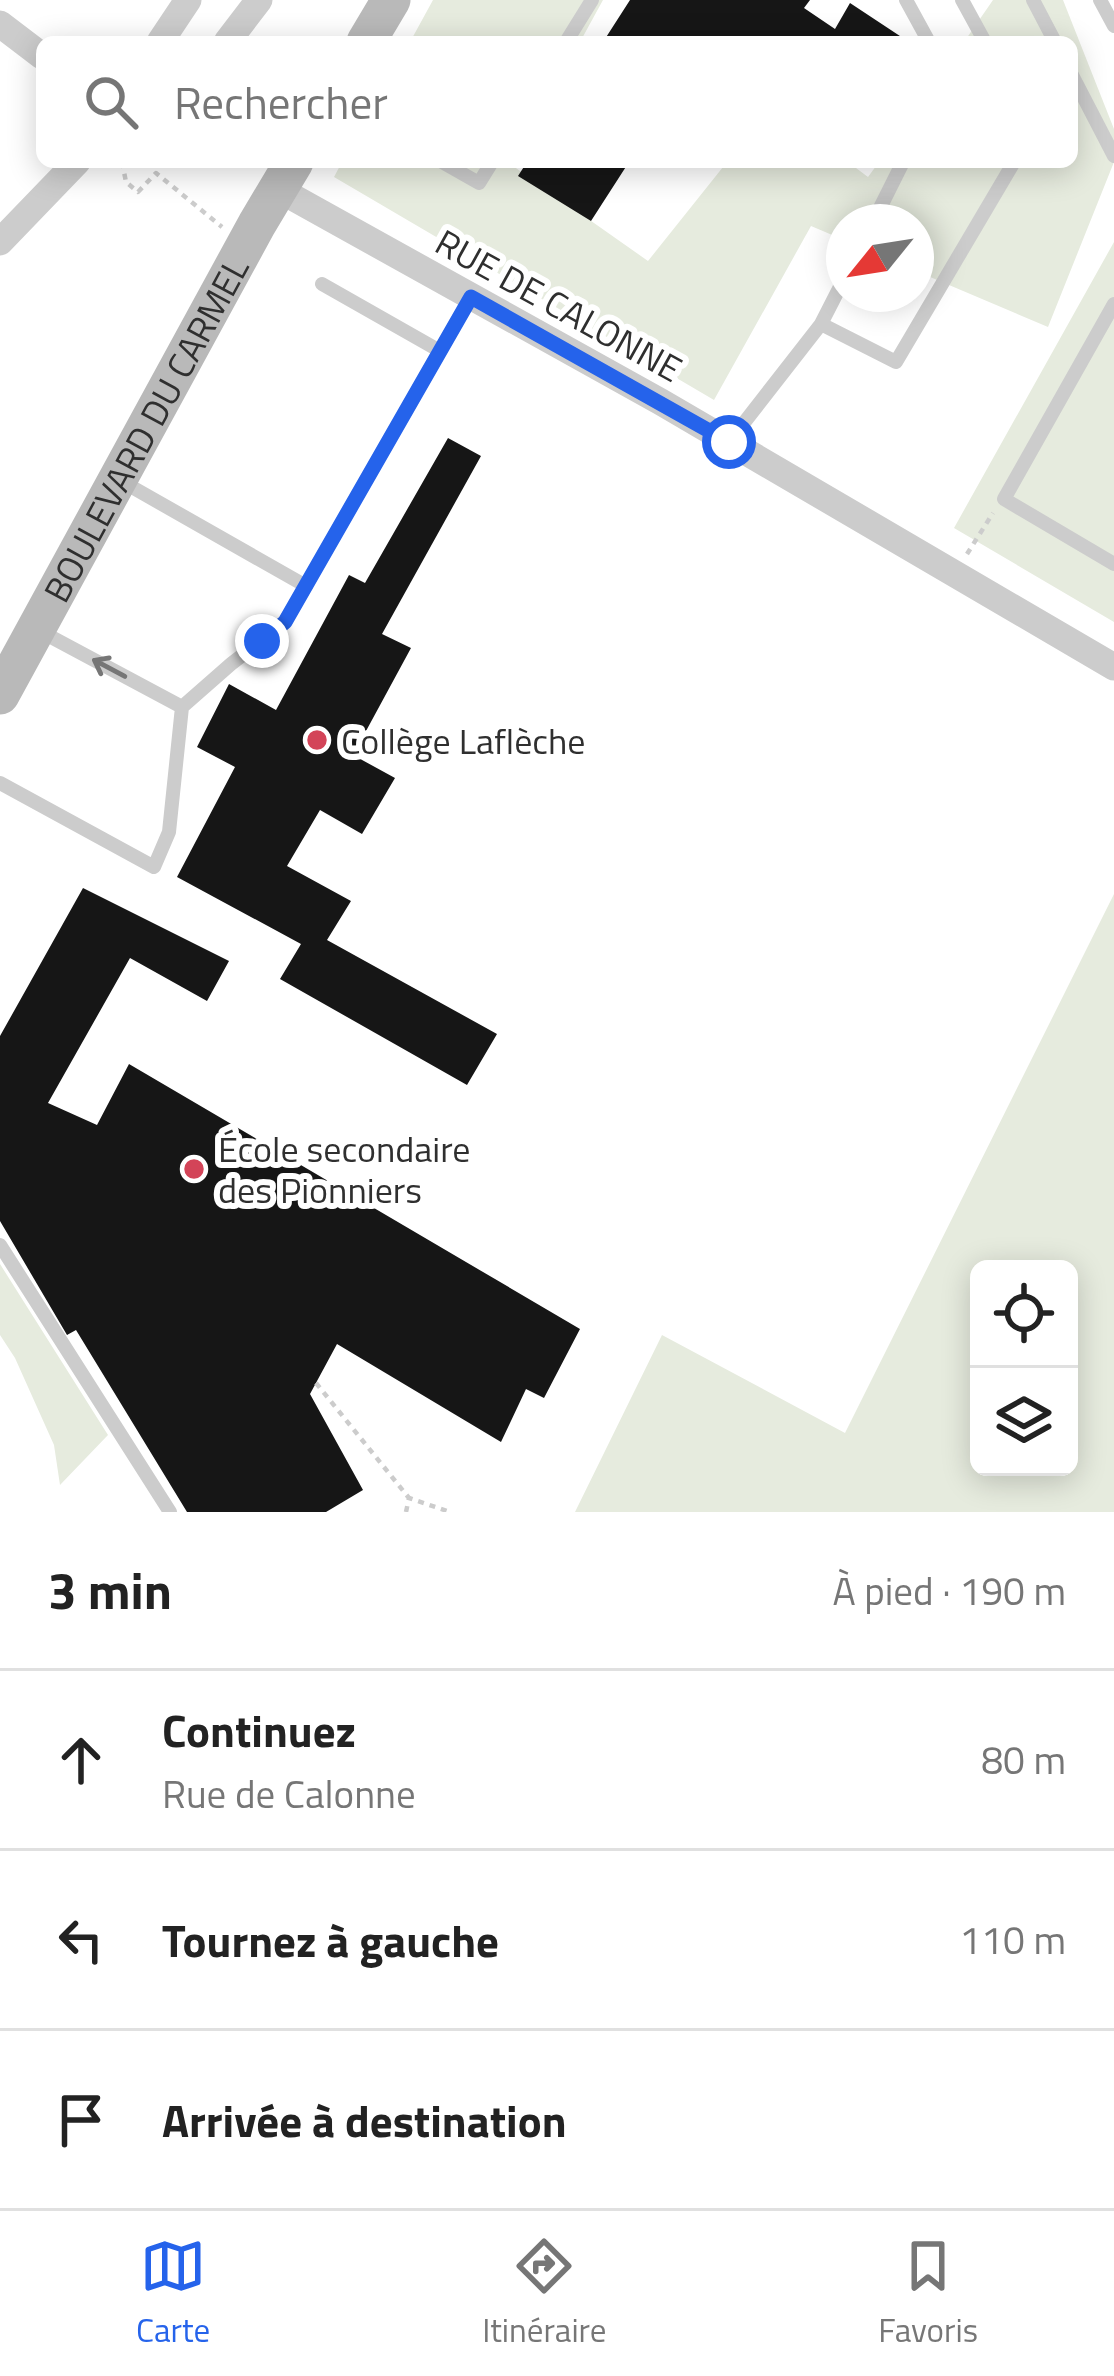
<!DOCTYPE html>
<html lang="fr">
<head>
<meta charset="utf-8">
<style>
	body { margin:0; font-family:"Titillium Web",sans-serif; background:#f6f6f6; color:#222 }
	.controls { position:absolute; right:36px; bottom:36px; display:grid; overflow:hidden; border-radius:18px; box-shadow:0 6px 30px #0003 }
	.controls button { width:108px; height:108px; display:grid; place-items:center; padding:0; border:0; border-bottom:3px solid #e0e0e0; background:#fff; color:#222; font:60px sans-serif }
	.compass { position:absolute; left:826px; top:204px; width:108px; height:108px; border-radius:50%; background:#fff; box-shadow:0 6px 30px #0003; rotate:240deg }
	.stop { position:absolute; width:36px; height:36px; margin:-27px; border:9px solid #2563eb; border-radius:50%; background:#fff }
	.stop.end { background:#2563eb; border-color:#fff; box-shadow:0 3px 12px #0008 }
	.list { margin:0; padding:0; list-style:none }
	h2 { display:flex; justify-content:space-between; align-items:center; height:156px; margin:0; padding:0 48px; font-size:51px }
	h2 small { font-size:39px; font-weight:400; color:#767676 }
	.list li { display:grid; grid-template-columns:78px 1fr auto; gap:36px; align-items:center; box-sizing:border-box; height:180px; padding:0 48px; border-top:3px solid #e0e0e0 }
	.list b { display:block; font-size:45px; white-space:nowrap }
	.list p { margin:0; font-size:39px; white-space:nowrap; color:#767676 }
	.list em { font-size:39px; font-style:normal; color:#767676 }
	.icon { flex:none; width:66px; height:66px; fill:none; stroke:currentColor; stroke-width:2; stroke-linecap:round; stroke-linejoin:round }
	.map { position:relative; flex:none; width:1114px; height:1512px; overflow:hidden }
	.search { position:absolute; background:#fff; box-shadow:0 6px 30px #0003; left:36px; right:36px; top:36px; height:132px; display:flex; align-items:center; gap:30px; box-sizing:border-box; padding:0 42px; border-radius:18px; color:#767676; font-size:45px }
	.sheet { height:696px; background:#fff }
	nav { display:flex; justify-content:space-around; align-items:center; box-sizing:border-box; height:168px; border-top:3px solid #e0e0e0; background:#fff; font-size:33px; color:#767676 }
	nav a { display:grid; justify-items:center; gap:6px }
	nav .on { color:#2563eb }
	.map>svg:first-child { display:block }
	.green { fill:#e6ebde; fill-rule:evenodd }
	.building { fill:#161616 }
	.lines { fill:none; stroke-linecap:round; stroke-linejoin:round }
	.path { stroke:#ccc; stroke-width:4.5; stroke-dasharray:6 6; stroke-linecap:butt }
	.lane { stroke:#ccc; stroke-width:14 }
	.street { stroke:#ccc; stroke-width:27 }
	.secondary { stroke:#b9b9b9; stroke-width:39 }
	.oneway { stroke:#767676 }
	.route { stroke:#2563eb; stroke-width:15 }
	.poi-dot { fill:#d34458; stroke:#fff; stroke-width:4.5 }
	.labels { text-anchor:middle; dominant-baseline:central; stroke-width:12; stroke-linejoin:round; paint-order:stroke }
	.street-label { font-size:36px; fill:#2f2f2f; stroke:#fff }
	.poi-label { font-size:36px; fill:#2f2f2f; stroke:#fff; text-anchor:start }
</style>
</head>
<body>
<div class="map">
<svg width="1114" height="1512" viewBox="0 0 1114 1512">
	<rect width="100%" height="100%" fill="#fff"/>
	<!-- green -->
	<path class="green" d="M433,0H603L580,42H410Z
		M993,0H1063L1114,129V162L1048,327L916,271V222H844V240L811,226L714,400L334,177L342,162H514L513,166L648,261L727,162H848L868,177L879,162H1072V42H964Z
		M1114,242V622L954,528Z
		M1114,894V1512H575L662,1335L845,1433ZM979,1269H1069V1467H979Z
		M0,1264L108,1435L60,1485L54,1445L15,1358L0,1335Z"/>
	<!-- building -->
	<path class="building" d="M630,0H810L804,8L835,29L850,3L909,42H603Z
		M527,162H629L591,221L518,176Z
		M448,438L481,456L382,634L411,648L353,755L395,778L362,834L320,810L287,866L351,901L327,940L497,1034L467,1085L280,979L301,944L177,877L235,767L197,747L229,684L276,710L349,575L365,583Z
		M83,888L229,961L207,1001L130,958L48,1103L97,1125L129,1064L580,1329L544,1398L526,1389L501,1442L337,1344L310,1394L363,1490L326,1512H187L76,1330L67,1335L0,1221V1036Z"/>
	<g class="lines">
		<!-- path -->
		<path class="path" d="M122,162L126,182L138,192L156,173L222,227
			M967,554L993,513
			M316,1383L409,1498
			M406,1512L409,1498L450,1512"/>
		<!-- lane -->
		<path class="lane" d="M906,0L929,42
			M962,0L985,42
			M1033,0L1055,42
			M1100,0L1114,26
			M566,42L592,0
			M1072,75L1114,156
			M442,162L479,183L492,162
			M873,222L903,162
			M844,279L821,324L896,362L1014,162
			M322,284L440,351
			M1114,304L1004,499L1114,564
			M729,442L821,324
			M123,482L306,586
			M38,630L182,707
			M0,783L154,867L169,832L182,707L231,664L285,622L471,297
			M0,1245L170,1512"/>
		<!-- street -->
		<path class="street" d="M0,24L42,56
			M160,42L188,0
			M227,42L259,0
			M278,189L661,402L1114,667
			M0,242L77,162"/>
		<!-- secondary -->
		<g class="secondary">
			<path d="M366,42L391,0"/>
			<path id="s1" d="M0,695L257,224L294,162"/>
		</g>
	</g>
	<!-- one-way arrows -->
	<defs><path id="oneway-shaft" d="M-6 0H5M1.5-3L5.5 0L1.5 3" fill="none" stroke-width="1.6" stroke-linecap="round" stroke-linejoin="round" transform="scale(3)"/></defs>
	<use class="oneway" href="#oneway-shaft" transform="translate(109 668) rotate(-152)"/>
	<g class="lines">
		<!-- route -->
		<path class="route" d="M262,641L285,622L471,297L729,442"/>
	</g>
	<!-- markers -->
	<g class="poi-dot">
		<circle cx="317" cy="740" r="12"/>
		<circle cx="194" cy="1169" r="12"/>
	</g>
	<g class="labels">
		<!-- street labels -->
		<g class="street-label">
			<text transform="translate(559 305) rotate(29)">RUE DE CALONNE</text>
			<text stroke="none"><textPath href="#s1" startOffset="303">BOULEVARD DU CARMEL</textPath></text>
		</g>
		<!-- poi labels -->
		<g class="poi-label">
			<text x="341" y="740">Collège Laflèche</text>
			<text x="218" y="1148">École secondaire<tspan x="218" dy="41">des Pionniers</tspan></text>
		</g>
	</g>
</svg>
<div class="controls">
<button><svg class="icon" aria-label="locate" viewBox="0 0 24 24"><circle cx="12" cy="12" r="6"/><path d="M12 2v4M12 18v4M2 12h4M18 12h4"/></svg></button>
<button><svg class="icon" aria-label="layers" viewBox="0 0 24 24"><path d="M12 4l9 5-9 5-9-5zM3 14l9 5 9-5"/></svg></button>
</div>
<svg class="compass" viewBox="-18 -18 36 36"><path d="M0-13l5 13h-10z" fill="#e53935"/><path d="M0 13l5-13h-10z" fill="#767676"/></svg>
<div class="stop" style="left:729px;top:442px"></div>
<div class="stop end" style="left:262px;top:641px"></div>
<div class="search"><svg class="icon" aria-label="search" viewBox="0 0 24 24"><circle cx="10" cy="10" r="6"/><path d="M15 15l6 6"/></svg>Rechercher</div>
</div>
<section class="sheet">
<h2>3 min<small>À pied · 190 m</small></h2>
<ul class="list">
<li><svg class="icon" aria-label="ahead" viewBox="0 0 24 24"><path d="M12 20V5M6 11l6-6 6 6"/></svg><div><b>Continuez</b><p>Rue de Calonne</p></div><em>80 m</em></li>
<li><svg class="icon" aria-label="left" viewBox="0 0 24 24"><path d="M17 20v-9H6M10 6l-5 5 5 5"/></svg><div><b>Tournez à gauche</b></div><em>110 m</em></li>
<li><svg class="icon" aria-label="arrive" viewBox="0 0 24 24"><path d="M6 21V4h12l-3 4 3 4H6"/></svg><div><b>Arrivée à destination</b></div></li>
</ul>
</section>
<nav>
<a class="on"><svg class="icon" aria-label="map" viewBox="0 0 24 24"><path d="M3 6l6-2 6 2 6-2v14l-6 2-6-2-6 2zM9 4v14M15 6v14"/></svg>Carte</a>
<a><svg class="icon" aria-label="directions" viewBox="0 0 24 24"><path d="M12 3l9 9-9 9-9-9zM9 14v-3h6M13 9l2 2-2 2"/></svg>Itinéraire</a>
<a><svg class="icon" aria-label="saved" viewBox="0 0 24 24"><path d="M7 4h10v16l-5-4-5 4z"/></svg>Favoris</a>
</nav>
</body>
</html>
